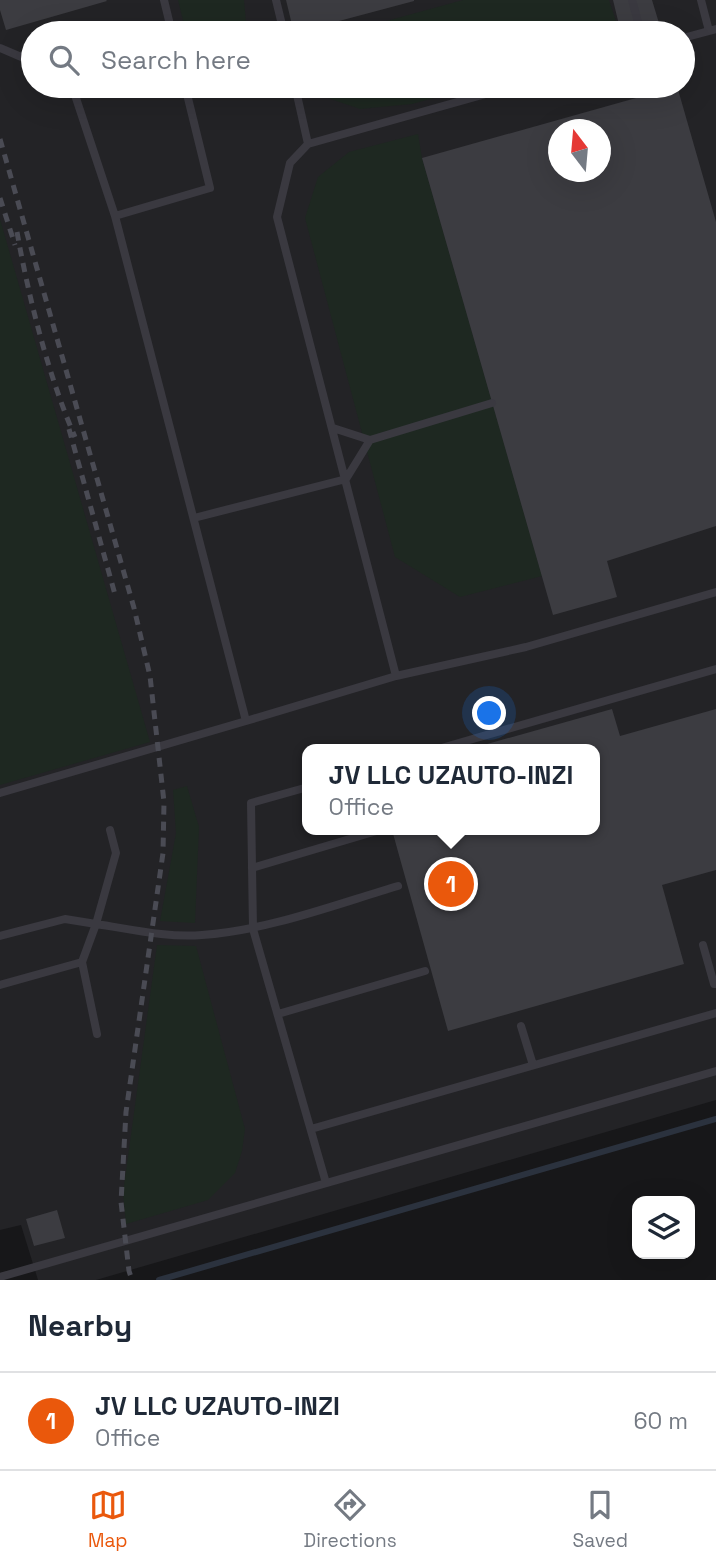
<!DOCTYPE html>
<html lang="en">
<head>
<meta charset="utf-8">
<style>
	body { margin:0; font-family:"Space Grotesk",sans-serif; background:#f6f6f7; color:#1f2937 }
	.controls { position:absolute; right:21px; bottom:21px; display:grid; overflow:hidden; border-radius:14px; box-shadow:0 7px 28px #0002 }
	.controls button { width:63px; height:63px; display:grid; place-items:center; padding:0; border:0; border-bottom:2px solid #e0e1e3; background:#fff; color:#1f2937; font:35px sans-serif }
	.compass { position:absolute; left:548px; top:119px; width:63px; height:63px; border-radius:50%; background:#fff; box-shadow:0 7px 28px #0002; rotate:344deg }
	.you { position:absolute; left:490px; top:714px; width:24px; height:24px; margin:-18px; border:5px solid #fff; border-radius:50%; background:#1a73e8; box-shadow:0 0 0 10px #1a73e833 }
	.badge { display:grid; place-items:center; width:46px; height:46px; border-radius:50%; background:#ea580c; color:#fff; font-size:23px; font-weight:700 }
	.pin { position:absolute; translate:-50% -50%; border:4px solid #fff; box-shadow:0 2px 7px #0006 }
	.popup { position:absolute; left:302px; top:744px; width:298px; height:91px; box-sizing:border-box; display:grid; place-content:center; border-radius:14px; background:#fff; filter:drop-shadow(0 2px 5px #0005); font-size:23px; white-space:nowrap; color:#747a83 }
	.popup b { font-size:26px; color:#1f2937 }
	.popup::after { content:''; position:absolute; left:50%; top:100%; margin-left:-14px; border:14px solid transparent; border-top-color:#fff }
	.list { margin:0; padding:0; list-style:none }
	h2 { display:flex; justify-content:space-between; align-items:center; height:91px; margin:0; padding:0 28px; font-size:30px }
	h2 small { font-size:23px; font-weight:400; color:#747a83 }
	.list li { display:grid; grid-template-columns:46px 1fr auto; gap:21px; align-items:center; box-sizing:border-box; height:98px; padding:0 28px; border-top:2px solid #e0e1e3 }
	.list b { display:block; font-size:26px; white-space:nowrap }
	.list p { margin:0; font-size:23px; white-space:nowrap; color:#747a83 }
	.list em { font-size:23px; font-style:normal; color:#747a83 }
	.icon { flex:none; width:38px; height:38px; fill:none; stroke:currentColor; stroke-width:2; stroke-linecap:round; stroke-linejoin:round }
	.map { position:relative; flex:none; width:716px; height:1280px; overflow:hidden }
	.search { position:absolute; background:#fff; box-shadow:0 7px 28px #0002; left:21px; right:21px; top:21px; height:77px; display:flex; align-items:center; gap:18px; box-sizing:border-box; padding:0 24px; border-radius:38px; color:#747a83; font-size:26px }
	.sheet { height:189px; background:#fff }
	nav { display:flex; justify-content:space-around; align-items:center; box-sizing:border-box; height:98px; border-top:2px solid #e0e1e3; background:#fff; font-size:19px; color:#747a83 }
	nav a { display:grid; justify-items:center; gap:4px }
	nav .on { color:#ea580c }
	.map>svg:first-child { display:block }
	.built { fill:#232326; fill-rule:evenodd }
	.green { fill:#1e2821 }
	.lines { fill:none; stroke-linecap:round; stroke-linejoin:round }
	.stream { stroke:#2b323e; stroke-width:6 }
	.building { fill:#3c3c41; fill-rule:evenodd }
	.lane { stroke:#3a3940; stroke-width:8 }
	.rail { stroke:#4a4b54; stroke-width:5; stroke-dasharray:9 7; stroke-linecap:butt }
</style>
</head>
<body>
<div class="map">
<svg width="716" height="1280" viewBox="0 0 716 1280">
	<rect width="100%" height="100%" fill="#171719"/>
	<!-- built -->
	<path class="built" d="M0,0H716V1100L96,1280H38L21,1225L0,1230ZM33,33H683V86H33ZM558,130H600V172H558ZM308,749H594V830H308Z"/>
	<!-- green -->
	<path class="green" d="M178,0H244L247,33H186Z
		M463,0H609L620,33H343Z
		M321,86H477L412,104L360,109L328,98Z
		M418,134L422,158L542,576L460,597L395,557L305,218L318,177L349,152Z
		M0,219L150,742L0,785Z
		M187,786L199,827L195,923L160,921L176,833L173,790Z
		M157,945L196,946L245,1129L242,1151L235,1173L208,1200L126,1224L123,1193Z"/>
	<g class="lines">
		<!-- stream -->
		<path class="stream" d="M159,1280L716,1119"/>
	</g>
	<!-- building -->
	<path class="building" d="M0,0H106L107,1L6,30L0,10Z
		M286,0H414V1L294,33Z
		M613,0H652L662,33H621Z
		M633,86H677L716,222V526L607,561L617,597L553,615L422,158L636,98ZM558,130H600V172H558Z
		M612,709L620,736L716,709V870L662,885L684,964L448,1031L392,830H594V749L473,748Z
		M57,1210L65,1238L34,1246L26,1219Z"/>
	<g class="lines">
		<!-- lane -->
		<path class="lane" d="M164,0L172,33
			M276,0L284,33
			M632,0L641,33
			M701,0L709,31
			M683,38L716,29
			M0,48L33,62
			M72,86L115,216
			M295,86L308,144L514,86
			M308,144L290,163L277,217L396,676L526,647L716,592
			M370,440L492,403
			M194,518L346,479L370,440L333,428
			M246,721L396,676
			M438,749L716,669
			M308,787L251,803L253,929L326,1183
			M0,793L246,721L115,216L210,188L185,86
			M110,830L116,853L96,924C130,929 167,938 202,935C269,930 334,905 398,886
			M252,868L380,830
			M0,936L65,919L96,924L82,962L0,985
			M703,945L714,984H716
			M82,962L97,1034
			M278,1014L425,971
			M521,1026L533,1065
			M311,1129L716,1013
			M0,1277L716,1071"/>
		<!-- rail -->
		<path class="rail" d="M0,139L134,608L150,676L164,802L163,853L126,1112L121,1202L129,1271L132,1280
			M0,198L15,245
			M17,232C29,299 48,375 75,437
			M69,429L116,598"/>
	</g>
</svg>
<div class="controls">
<button><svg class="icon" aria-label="layers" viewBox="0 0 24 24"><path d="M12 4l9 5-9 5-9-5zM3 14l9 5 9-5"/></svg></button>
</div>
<svg class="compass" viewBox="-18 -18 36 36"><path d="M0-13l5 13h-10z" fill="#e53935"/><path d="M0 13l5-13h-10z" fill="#747a83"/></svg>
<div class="you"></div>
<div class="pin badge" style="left:451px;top:884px">1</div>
<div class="popup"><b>JV LLC UZAUTO-INZI</b>Office</div>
<div class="search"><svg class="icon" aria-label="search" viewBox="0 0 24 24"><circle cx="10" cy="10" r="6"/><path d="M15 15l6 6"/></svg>Search here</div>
</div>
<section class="sheet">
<h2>Nearby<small></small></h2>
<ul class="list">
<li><span class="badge">1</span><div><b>JV LLC UZAUTO-INZI</b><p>Office</p></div><em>60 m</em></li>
</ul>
</section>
<nav>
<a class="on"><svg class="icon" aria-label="map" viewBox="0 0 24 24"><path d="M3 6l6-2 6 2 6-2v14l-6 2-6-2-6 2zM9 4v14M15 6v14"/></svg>Map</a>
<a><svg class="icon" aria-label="directions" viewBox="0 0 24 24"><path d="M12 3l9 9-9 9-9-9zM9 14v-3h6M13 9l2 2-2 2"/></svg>Directions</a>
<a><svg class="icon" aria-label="saved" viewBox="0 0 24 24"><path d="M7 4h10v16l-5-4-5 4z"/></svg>Saved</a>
</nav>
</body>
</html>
